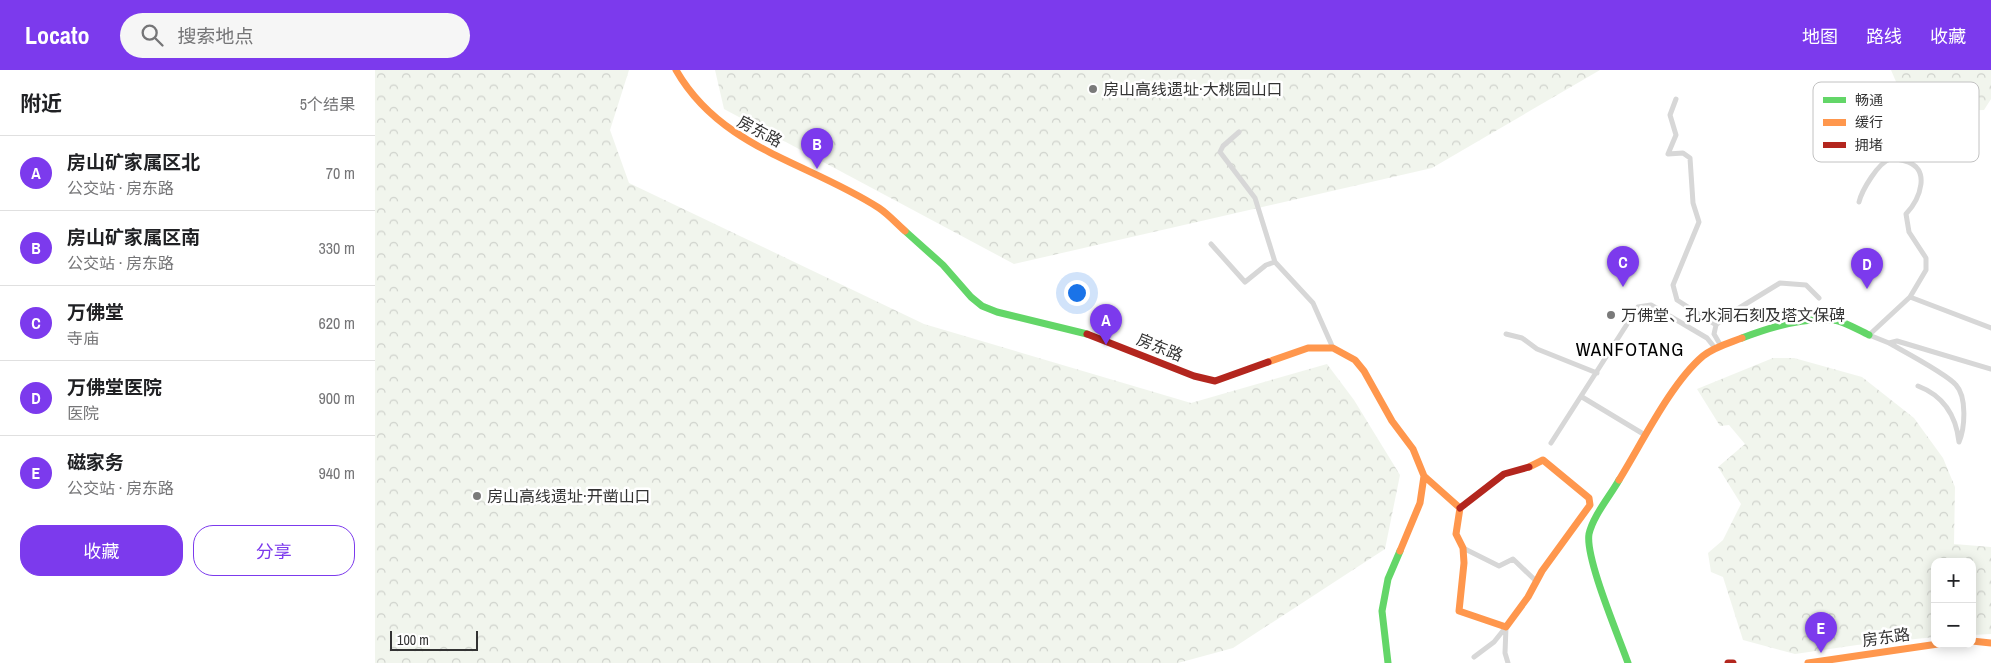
<!DOCTYPE html>
<html lang="zh">
<head>
<meta charset="utf-8">
<style>
	body { margin:0; font-family:"Archivo Narrow","Noto Sans SC",sans-serif; background:#f6f6f6; color:#202124 }
	.controls { position:absolute; right:15px; bottom:15px; display:grid; overflow:hidden; border-radius:10px; box-shadow:0 2px 12px #0003 }
	.controls button { width:45px; height:45px; display:grid; place-items:center; padding:0; border:0; border-bottom:1px solid #e0e0e0; background:#fff; color:#202124; font:25px sans-serif }
	.scale { position:absolute; left:15px; bottom:12px; width:88px; box-sizing:border-box; padding-left:5px; border:2px solid #333; border-top:0; font-size:14px; line-height:18px; white-space:nowrap; color:#333; -webkit-text-stroke:4px #fff; paint-order:stroke }
	.you { position:absolute; left:701px; top:222px; width:18px; height:18px; margin:-12px; border:4px solid #fff; border-radius:50%; background:#1a73e8; box-shadow:0 0 0 8px #1a73e833 }
	.badge { display:grid; place-items:center; width:32px; height:32px; border-radius:50%; background:#7c3aed; color:#fff; font-size:16px; font-weight:700 }
	.pin { position:absolute; translate:-50% -41px; filter:drop-shadow(0 1px 2px #0008) }
	.pin::after { content:''; position:absolute; top:26px; width:18px; height:15px; background:inherit; clip-path:polygon(0 0,100% 0,50% 100%) }
	.list { margin:0; padding:0; list-style:none }
	h2 { display:flex; justify-content:space-between; align-items:center; height:65px; margin:0; padding:0 20px; font-size:21px }
	h2 small { font-size:16px; font-weight:400; color:#757577 }
	.list li { display:grid; grid-template-columns:32px 1fr auto; gap:15px; align-items:center; box-sizing:border-box; height:75px; padding:0 20px; border-top:1px solid #e0e0e0 }
	.list b { display:block; font-size:19px; white-space:nowrap }
	.list p { margin:0; font-size:16px; white-space:nowrap; color:#757577 }
	.list em { font-size:16px; font-style:normal; color:#757577 }
	.actions { display:flex; gap:10px; padding:15px 20px }
	.actions a { flex:1; padding:11px 0; border:1px solid #7c3aed; border-radius:20px; text-align:center; font-size:18px; color:#7c3aed }
	.actions .main { background:#7c3aed; color:#fff }
	.icon { flex:none; width:28px; height:28px; fill:none; stroke:currentColor; stroke-width:2; stroke-linecap:round; stroke-linejoin:round }
	.map { position:relative; flex:none; width:1616px; height:593px; overflow:hidden }
	header { display:flex; align-items:center; gap:30px; box-sizing:border-box; height:70px; padding:0 25px; background:#7c3aed; color:#fff }
	header strong { font-size:24px }
	nav { display:flex; gap:28px; margin-inline-start:auto; font-size:18px }
	.search { width:350px; height:45px; background:#f6f6f6; display:flex; align-items:center; gap:12px; box-sizing:border-box; padding:0 18px; border-radius:28px; color:#757577; font-size:19px }
	main { display:flex }
	aside { flex:1; background:#fff }
	.map>svg:first-child { display:block }
	.forest { fill:url(#forest-crowns) }
	.lines { fill:none; stroke-linecap:round; stroke-linejoin:round }
	.street { stroke:#d7d7d7; stroke-width:5 }
	.fast { stroke:#63d668; stroke-width:7 }
	.slow { stroke:#ff974d; stroke-width:7 }
	.jam { stroke:#b3261e; stroke-width:7 }
	.poi-dot { fill:#7a7a7a; stroke:#fff; stroke-width:2 }
	.labels { text-anchor:middle; dominant-baseline:central; stroke-width:5; stroke-linejoin:round; paint-order:stroke }
	.poi-label { font-size:16px; fill:#333; stroke:#fff; text-anchor:start }
	.street-label { font-size:16px; fill:#333; stroke:#fff }
	.quarter-label { font-size:19px; letter-spacing:1px; fill:#000; stroke:#fff }
	.key { fill:#fff; stroke:#c2c2c2; stroke-width:1 }
	.key-label { font-size:14px; fill:#333 }
</style>
</head>
<body>
<header>
<strong>Locato</strong>
<div class="search"><svg class="icon" aria-label="search" viewBox="0 0 24 24"><circle cx="10" cy="10" r="6"/><path d="M15 15l6 6"/></svg>搜索地点</div>
<nav><a>地图</a><a>路线</a><a>收藏</a></nav>
</header>
<main>
<aside>
<h2>附近<small>5个结果</small></h2>
<ul class="list">
<li><span class="badge">A</span><div><b>房山矿家属区北</b><p>公交站 · 房东路</p></div><em>70 m</em></li>
<li><span class="badge">B</span><div><b>房山矿家属区南</b><p>公交站 · 房东路</p></div><em>330 m</em></li>
<li><span class="badge">C</span><div><b>万佛堂</b><p>寺庙</p></div><em>620 m</em></li>
<li><span class="badge">D</span><div><b>万佛堂医院</b><p>医院</p></div><em>900 m</em></li>
<li><span class="badge">E</span><div><b>磁家务</b><p>公交站 · 房东路</p></div><em>940 m</em></li>
</ul>
<div class="actions"><a class="main">收藏</a><a>分享</a></div>
</aside>
<div class="map">
<svg width="1616" height="593" viewBox="0 0 1616 593">
	<defs>
		<pattern id="forest-crowns" width="20" height="18" patternUnits="userSpaceOnUse" patternTransform="scale(1.25)"><rect width="20" height="18" fill="#f1f5ed"/><path d="M2 6a3 3 0 1 1 6 0M12 15a3 3 0 1 1 6 0" fill="none" stroke="#cfd2cc"/></pattern>
	</defs>
	<rect width="100%" height="100%" fill="#fff"/>
	<!-- forest -->
	<path class="forest" d="M0,0H254L235,60L254,113L549,254L816,333L952,294L979,330L1025,405L1010,479L858,578L803,593H0Z
		M340,0H1225L1057,98L639,194L349,39Z
		M1516,0H1616V29L1609,40L1534,42Z
		M1398,288H1419L1487,307L1539,348L1568,388L1580,417L1579,474L1616,477V564L1597,565V492H1560V567L1482,575L1420,584L1368,570L1348,507L1336,502L1333,483L1348,470L1366,434L1343,397L1370,374L1354,355L1345,356L1322,319Z"/>
	<g class="lines">
		<!-- street -->
		<path class="street" d="M1301,29L1295,45L1301,65L1293,84L1308,83L1315,88L1318,133L1324,152L1298,215L1302,230L1341,255
			M864,62L848,76L845,82L880,128L900,192L938,233L958,278
			M1484,132C1487,120 1503,93 1515,89C1520,88 1525,90 1530,91C1557,98 1545,129 1531,144L1534,162L1551,188V200L1535,227L1494,265L1514,273L1522,271L1616,299
			M836,174L870,212L891,195L900,192
			M1535,227L1616,258
			M1131,264L1147,268L1162,279L1222,303
			M1514,273C1528,281 1572,304 1581,315C1592,327 1590,358 1584,372C1581,345 1569,326 1543,316
			M1346,276L1339,264L1341,255L1351,246L1405,213L1431,215L1444,228
			M1207,327L1270,365
			M1176,373L1263,237L1276,235L1332,268L1340,278
			M1088,478L1124,496L1138,489L1161,511
			M1131,557L1130,583L1133,593
			M1099,587L1119,572L1131,557"/>
		<!-- fast -->
		<path class="fast" d="M530,161L568,195L596,227L607,236L622,242L712,264
			M1367,268C1393,258 1430,247 1458,250C1469,251 1483,260 1494,265
			M1244,410C1235,426 1218,446 1214,464C1210,488 1244,567 1253,593
			M1013,593L1007,541L1013,509L1025,481"/>
		<!-- slow -->
		<path class="slow" d="M301,0C346,79 433,92 504,138C513,144 521,153 530,161
			M893,292L933,278H958L980,290L989,301L1017,351L1038,379L1049,406L1045,433L1025,481
			M1049,406L1085,438L1081,464L1088,478L1089,493L1084,541L1131,557L1153,527L1167,501L1215,435L1214,428L1168,390L1154,397
			M1244,410C1267,373 1296,313 1328,286C1339,277 1354,273 1367,268
			M1597,571L1616,573
			M1433,593L1563,574"/>
		<!-- jam -->
		<path class="jam" d="M712,264L819,306L840,311L893,292
			M1085,438L1129,404L1154,397
			M1353,593H1358"/>
	</g>
	<!-- markers -->
	<g class="poi-dot">
		<circle cx="718" cy="19" r="5"/>
		<circle cx="1236" cy="245" r="5"/>
		<circle cx="102" cy="426" r="5"/>
	</g>
	<g class="labels">
		<!-- poi labels -->
		<g class="poi-label">
			<text x="728" y="19">房山高线遗址·大桃园山口</text>
			<text x="1246" y="245">万佛堂、孔水洞石刻及塔文保碑</text>
			<text x="112" y="426">房山高线遗址·开凿山口</text>
		</g>
		<!-- street labels -->
		<g class="street-label">
			<text transform="translate(385 61) rotate(28)">房东路</text>
			<text transform="translate(785 277) rotate(22)">房东路</text>
			<text transform="translate(1511 567) rotate(-8)">房东路</text>
		</g>
		<!-- quarter labels -->
		<g class="quarter-label">
			<text x="1255" y="279">WANFOTANG</text>
		</g>
	</g>
	<!-- legend -->
	<rect x="1438" y="12" width="166" height="80" rx="8" class="key"/>
	<rect x="1448" y="27" width="23" height="6" fill="#63d668"/>
	<rect x="1448" y="49" width="23" height="7" fill="#ff974d"/>
	<rect x="1448" y="72" width="23" height="6" fill="#b3261e"/>
	<g class="key-label">
		<text x="1480" y="35">畅通</text>
		<text x="1480" y="57">缓行</text>
		<text x="1480" y="80">拥堵</text>
	</g>
</svg>
<div class="controls">
<button>+</button>
<button>−</button>
</div>
<div class="scale">100 m</div>
<div class="you"></div>
<div class="pin badge" style="left:731px;top:275px">A</div>
<div class="pin badge" style="left:442px;top:99px">B</div>
<div class="pin badge" style="left:1248px;top:217px">C</div>
<div class="pin badge" style="left:1492px;top:219px">D</div>
<div class="pin badge" style="left:1446px;top:583px">E</div>
</div>
</main>
</body>
</html>
